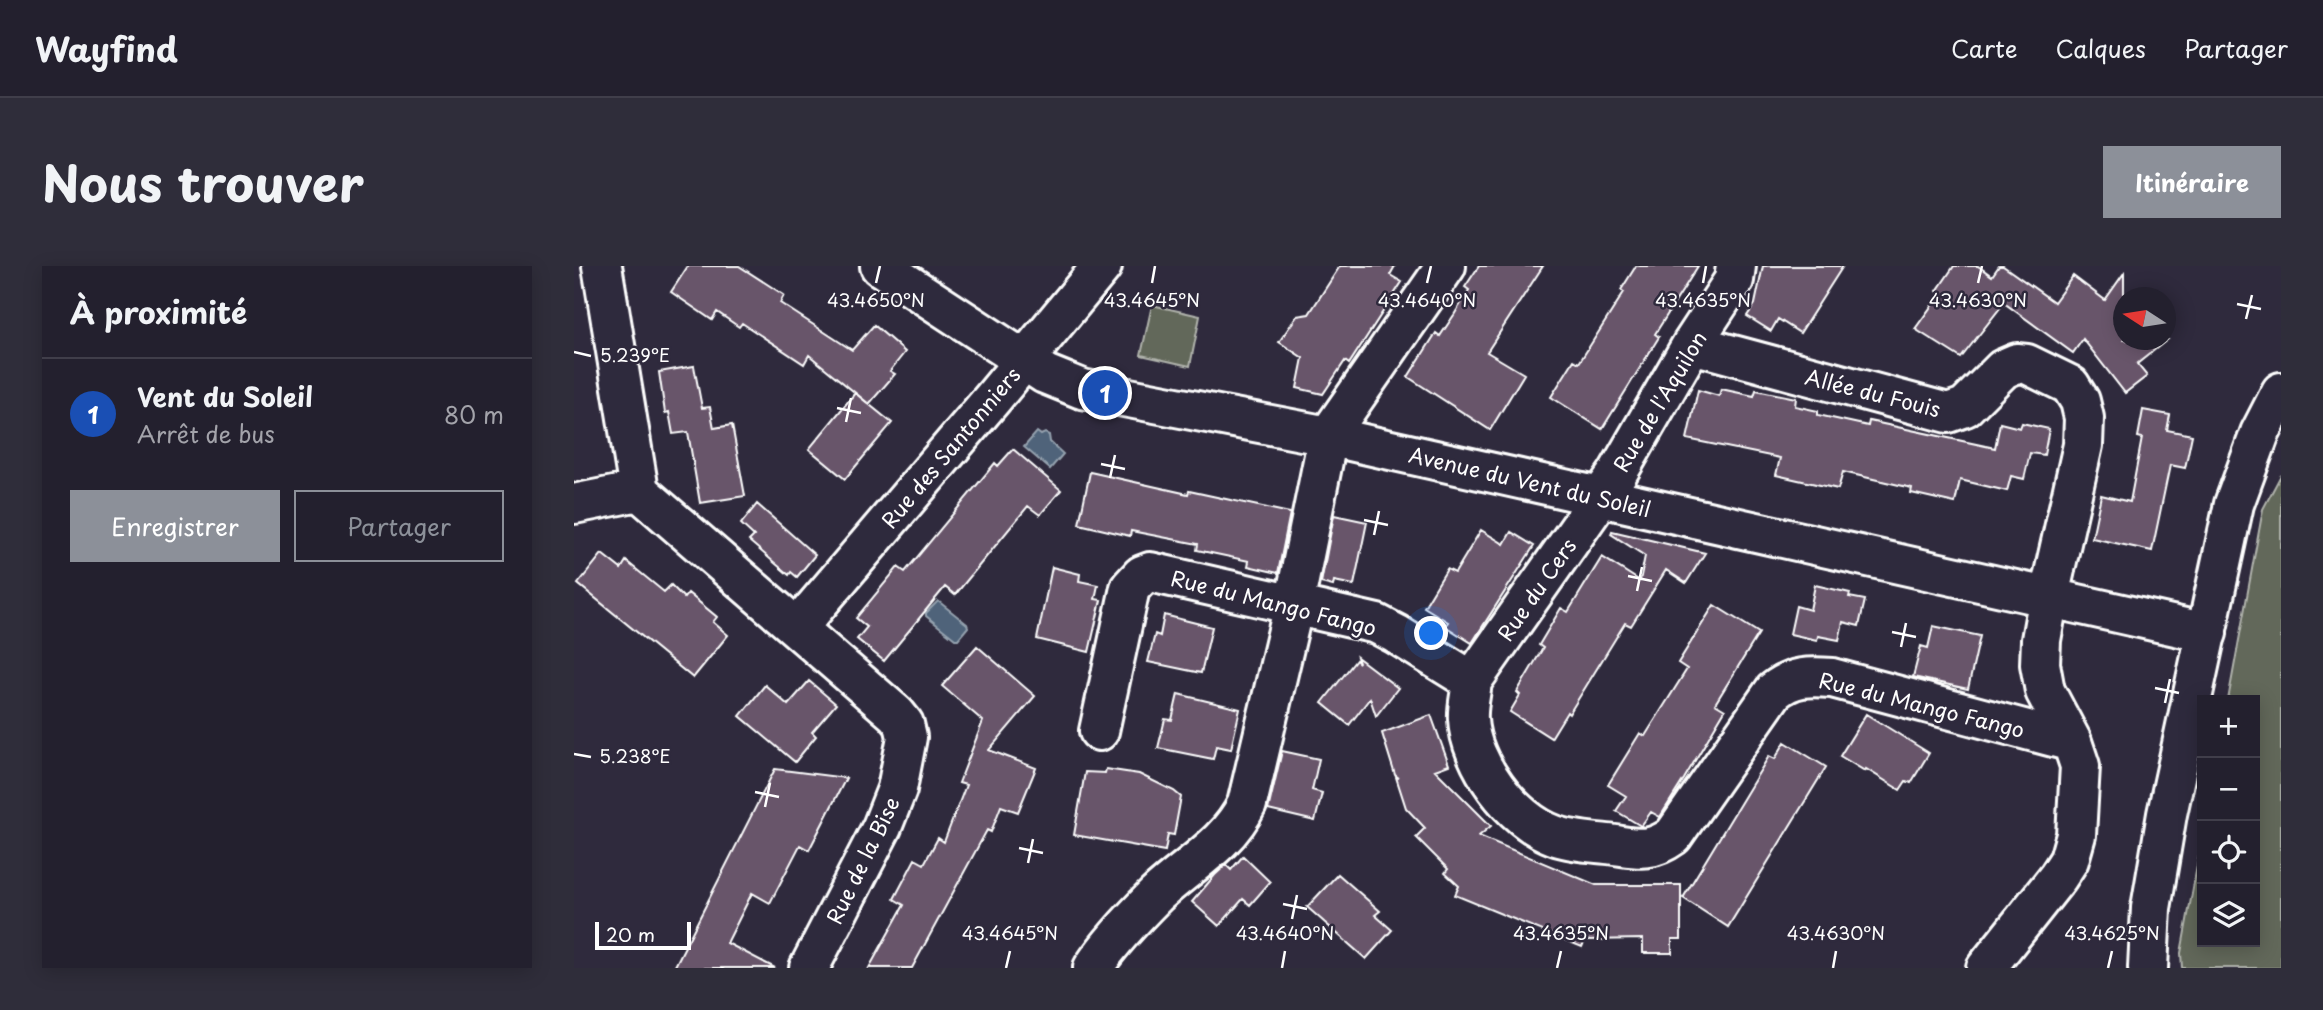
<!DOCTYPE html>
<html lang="fr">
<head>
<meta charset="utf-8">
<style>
	body { margin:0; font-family:"Playpen Sans",sans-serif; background:#2f2d3a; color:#f1f3f6 }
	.controls { position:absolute; right:21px; bottom:21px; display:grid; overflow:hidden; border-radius:0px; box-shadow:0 4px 18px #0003 }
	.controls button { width:63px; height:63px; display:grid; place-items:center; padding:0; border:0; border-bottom:2px solid #403e4a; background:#23202e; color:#f1f3f6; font:35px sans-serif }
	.compass { position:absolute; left:1539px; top:21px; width:63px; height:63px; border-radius:50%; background:#23202e; box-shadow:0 4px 18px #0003; rotate:282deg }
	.scale { position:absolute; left:21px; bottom:18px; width:96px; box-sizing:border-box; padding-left:7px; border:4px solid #fff; border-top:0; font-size:19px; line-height:24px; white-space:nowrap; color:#fff; -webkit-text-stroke:5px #2f2a3d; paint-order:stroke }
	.you { position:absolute; left:858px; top:368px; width:24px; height:24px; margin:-18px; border:5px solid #fff; border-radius:50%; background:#1a73e8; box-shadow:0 0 0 10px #1a73e833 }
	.badge { display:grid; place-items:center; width:46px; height:46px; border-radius:50%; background:#8c9099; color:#fff; font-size:23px; font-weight:700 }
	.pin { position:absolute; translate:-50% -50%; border:4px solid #fff; box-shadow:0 2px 7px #0006 }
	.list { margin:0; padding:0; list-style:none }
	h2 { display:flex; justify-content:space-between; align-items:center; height:91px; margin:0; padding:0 28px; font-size:30px }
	h2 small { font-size:23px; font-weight:400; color:#a3a3aa }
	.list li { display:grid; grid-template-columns:46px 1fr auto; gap:21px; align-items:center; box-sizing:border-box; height:112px; padding:0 28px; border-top:2px solid #403e4a }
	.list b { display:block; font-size:26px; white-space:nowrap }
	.list p { margin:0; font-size:23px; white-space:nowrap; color:#a3a3aa }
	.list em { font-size:23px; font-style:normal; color:#a3a3aa }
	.actions { display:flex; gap:14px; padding:21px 28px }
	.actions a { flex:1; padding:16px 0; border:2px solid #8c9099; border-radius:0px; text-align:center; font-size:24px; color:#8c9099 }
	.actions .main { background:#8c9099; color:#fff }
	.icon { flex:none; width:38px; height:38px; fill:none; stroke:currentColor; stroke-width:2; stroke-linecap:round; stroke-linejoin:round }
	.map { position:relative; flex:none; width:1707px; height:702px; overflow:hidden; border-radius:0px }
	header { display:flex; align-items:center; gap:42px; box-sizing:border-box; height:98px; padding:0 35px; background:#23202e; border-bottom:2px solid #403e4a }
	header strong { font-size:33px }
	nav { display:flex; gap:38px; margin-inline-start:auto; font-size:24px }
	.intro { display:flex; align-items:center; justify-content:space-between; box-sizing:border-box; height:168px; padding:0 42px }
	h1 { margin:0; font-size:49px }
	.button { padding:18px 32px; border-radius:0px; background:#8c9099; color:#fff; font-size:24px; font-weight:700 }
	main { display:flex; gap:42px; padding:0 42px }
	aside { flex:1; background:#23202e; border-radius:0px; box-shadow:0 4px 18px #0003 }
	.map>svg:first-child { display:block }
	.green { fill:#62675a; stroke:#b0b3ac; stroke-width:2 }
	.water { fill:#4f647a; stroke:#95a2af; stroke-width:2 }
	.building { fill:#68546b; stroke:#fff; stroke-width:2 }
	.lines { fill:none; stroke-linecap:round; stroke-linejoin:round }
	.minor-casing { stroke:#fff; stroke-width:44 }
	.secondary-casing { stroke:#fff; stroke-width:44 }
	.minor { stroke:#2f2a3d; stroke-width:38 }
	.secondary { stroke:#2f2a3d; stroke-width:38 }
	.ticks { fill:none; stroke:#fff; stroke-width:2.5 }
	.labels { text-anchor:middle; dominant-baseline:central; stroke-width:5; stroke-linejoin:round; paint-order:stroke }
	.street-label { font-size:21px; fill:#fff; stroke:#2f2a3d }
	.ticks-label { font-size:18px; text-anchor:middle; fill:#fff; stroke:#2f2a3d; stroke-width:5; stroke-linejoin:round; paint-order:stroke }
</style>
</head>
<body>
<header>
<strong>Wayfind</strong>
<nav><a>Carte</a><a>Calques</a><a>Partager</a></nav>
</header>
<div class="intro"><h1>Nous trouver</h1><a class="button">Itinéraire</a></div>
<main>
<aside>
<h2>À proximité<small></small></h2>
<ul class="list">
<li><span class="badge" style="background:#1a4fb4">1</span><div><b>Vent du Soleil</b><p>Arrêt de bus</p></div><em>80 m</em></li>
</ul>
<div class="actions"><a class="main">Enregistrer</a><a>Partager</a></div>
</aside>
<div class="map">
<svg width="1707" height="702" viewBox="0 0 1707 702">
	<rect width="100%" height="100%" fill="#2f2a3d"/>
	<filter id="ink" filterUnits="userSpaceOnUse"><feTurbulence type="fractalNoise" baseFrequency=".0143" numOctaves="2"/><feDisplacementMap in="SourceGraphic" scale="14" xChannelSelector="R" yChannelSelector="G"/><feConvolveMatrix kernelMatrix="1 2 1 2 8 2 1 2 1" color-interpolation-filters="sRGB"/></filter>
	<g filter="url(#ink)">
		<!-- green -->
		<path class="green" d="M578,39L626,50L616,100L567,89Z
			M1707,209V702H1608L1607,687L1628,573V676H1681V434H1654L1689,243Z"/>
		<!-- water -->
		<path class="water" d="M463,166L467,169L471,167L475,169L476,176L489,188L476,203L450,181Z
			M364,335L393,358L394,361L384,373H381L352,350V347Z"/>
		<!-- building -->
		<path class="building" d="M114,0H165L210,29L206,37L278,84L300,59L331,86L316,105L321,108L295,138L235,89L230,98L168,57L165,61L143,46L138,54L97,26Z
			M766,0H821L816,9L828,16L775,98L771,95L749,128L723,122L729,92L705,76L723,50L735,48Z
			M905,0H969L913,86L950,108L916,164L834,111L862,67L866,70L880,49L895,24L891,21Z
			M1062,0H1124L1081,68L1085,71L1028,163L977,131L1000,94L1005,97L1050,26L1047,24Z
			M1189,0H1269L1226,67L1204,53L1197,65L1173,50L1181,38Z
			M1380,0H1404L1418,10L1425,0H1429L1480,36L1499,10L1531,34L1550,7V74H1593L1563,98L1573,110L1551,127L1509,73L1499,87L1430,37L1387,92L1341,63L1366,28L1363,25Z
			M120,100L128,142L136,141L140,162L158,159L171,230L126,237L114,166L99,168L95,146L91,147L85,106Z
			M1147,123L1180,130L1182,124L1222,132L1221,140L1244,145V149L1294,160L1295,155L1421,182L1426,157L1446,162L1448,157L1475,163L1470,189L1456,187L1450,213L1437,210L1433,225L1386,214L1381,237L1337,227L1338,222L1269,206L1264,223L1202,209L1206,192L1113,173L1124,124L1145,130Z
			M281,127L318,157L271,213L235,183Z
			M1569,144L1596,149L1593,164L1618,169L1611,202L1596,199L1578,285L1518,272L1527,229L1556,236L1568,172L1564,171Z
			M439,183L487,224L466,249L454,240L381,329L371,321L310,395L283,373L293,361L282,352L324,301L331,306L421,197L424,200Z
			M516,206L614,228L615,225L716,247L704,307L674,300L675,295L623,284L624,278L557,265L556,270L505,258Z
			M183,238L241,289L223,311L217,306L215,309L175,275L180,270L167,258Z
			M760,249L793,256L780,319L760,315L759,320L747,317Z
			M907,264L930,278L937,266L960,280L898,377L871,360L874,356L850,341L873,303L881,307Z
			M1038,265L1131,287L1112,317L1092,304L1057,360L1051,357L995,448L993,446L977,472L936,446L946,429L943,426L969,382L965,379L987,342L994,346L1028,291L1066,315L1071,290L1037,268Z
			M28,288L47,303L52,295L90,326L97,319L110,332L114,327L143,351L139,356L154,369L119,412L4,318Z
			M478,301L506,308L505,315L524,319L521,333L527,334L515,386L463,373Z
			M1241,319L1276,327L1275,331L1291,334L1285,360L1269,356L1265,374L1244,370L1243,374L1216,368L1222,340L1236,344Z
			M1140,339L1185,367L1141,438L1151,444L1110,513L1086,551L1077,546L1067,560L1042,545L1052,530L1034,519L1066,467L1071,470L1113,403L1104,397Z
			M590,349L638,361L627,407L574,396L581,368L586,370Z
			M1359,360L1406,370L1394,423L1339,411L1347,380L1354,382Z
			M403,380L461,430L415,484L462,502L444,546L427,540L417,566L413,564L338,702H295L330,639L320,633L341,593L350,598L364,572L370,576L392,519L385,517L409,455L368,420Z
			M783,391L824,422L802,450L796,432L775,459L748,437L782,394L785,397Z
			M235,415L262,438L238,466L242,470L221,496L166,450L191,419L214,439Z
			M604,428L666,443L657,483L642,480L639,493L584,482L591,453L598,454Z
			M1292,448L1355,487L1337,517L1332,515L1326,524L1292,503L1291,505L1266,490Z
			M857,449L875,499L861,504L917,560L905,570L1022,619H1107V673H1098V687H1069V673L1011,674L1008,681L881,629L885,620L871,607L874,603L842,571L851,562L832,542L822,511L825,512L821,509L808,467Z
			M1211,476L1252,501L1154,661L1109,632L1195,490L1201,493Z
			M708,485L745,493L738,524L748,527L741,555L694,544Z
			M201,503L272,512L235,584L226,579L196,637L178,627L153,677L201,702H100Z
			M532,503L565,508L600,525L607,531L600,569L594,568L591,585L500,569L511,506L531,507Z
			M669,590L696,616L676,639L669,633L645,660L618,636L641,609L652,599L657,604Z
			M764,608L806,645L801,649L818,664L792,693L733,641Z"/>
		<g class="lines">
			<!-- minor casing -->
			<g class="minor-casing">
				<path id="minor" d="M28,0L65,225L322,448L330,458L333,471L323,523L308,561L235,702
					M306,0L471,108L508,123L754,170L1633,367
					M1118,78L1374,147L1391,141L1429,103L1443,97L1453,98L1496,119L1506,135L1510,152L1509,179L1475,330L1467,374L1466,398L1471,425L1498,476L1506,500L1502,569L1495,594L1484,611L1412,702
					M0,238L65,225
					M224,361L419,132L528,0
					M898,415L1043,208L1118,78L1160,14L1162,0
					M525,465L556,322L568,309L576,306L803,358L822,368L898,415C897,427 893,441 894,453C896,497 938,554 980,569C996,575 1015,576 1033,578C1061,581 1074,588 1099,570L1200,425C1219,410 1235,410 1258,412L1498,476
					M519,702C536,676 560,651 582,629C614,599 654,578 673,538L720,339L754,170L872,0"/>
			</g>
			<!-- secondary casing -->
			<g class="secondary-casing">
				<path id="secondary" d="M1574,702L1577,642L1593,548L1660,238L1686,167L1707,126"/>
			</g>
			<!-- minor -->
			<use href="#minor" class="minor"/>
			<!-- secondary -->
			<use href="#secondary" class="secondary"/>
		</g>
	</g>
	<!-- ticks -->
	<path class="ticks" d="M302,17L306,0M578,17L581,0M853,17L857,0M1129,17L1132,0M1404,17L1408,0M1663,38L1687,43M1672,53L1678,29M0,86L17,90M263,142L287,147M272,156L277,132M527,198L551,203M536,212L541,189M790,254L814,259M800,269L805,245M1054,310L1078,315M1063,325L1068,301M1318,366L1342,371M1327,381L1332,357M1581,422L1605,427M1591,437L1596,413M0,488L17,491M181,526L205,531M191,541L196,517M445,582L469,587M454,597L459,573M709,638L733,643M718,653L723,629M432,702L436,685M708,702L711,685M983,702L987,685M1259,702L1262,685M1534,702L1538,685"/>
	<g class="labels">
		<!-- street labels -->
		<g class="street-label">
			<text transform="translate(1299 126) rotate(14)">Allée du Fouis</text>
			<text transform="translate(1085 135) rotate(-59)">Rue de l'Aquilon</text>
			<text transform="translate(376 181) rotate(-50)">Rue des Santonniers</text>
			<text transform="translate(956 215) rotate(13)">Avenue du Vent du Soleil</text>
			<text transform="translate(962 323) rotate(-55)">Rue du Cers</text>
			<text transform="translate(700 336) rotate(14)">Rue du Mango Fango</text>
			<text transform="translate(1348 438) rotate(14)">Rue du Mango Fango</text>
			<text transform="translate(288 594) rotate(-64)">Rue de la Bise</text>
		</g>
	</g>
	<g class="ticks-label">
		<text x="302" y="41">43.4650°N</text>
		<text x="578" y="41">43.4645°N</text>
		<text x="853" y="41">43.4640°N</text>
		<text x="1129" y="41">43.4635°N</text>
		<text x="1404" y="41">43.4630°N</text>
		<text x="61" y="96">5.239°E</text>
		<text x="61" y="497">5.238°E</text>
		<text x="436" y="674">43.4645°N</text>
		<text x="711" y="674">43.4640°N</text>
		<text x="987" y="674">43.4635°N</text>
		<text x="1262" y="674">43.4630°N</text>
		<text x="1538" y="674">43.4625°N</text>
	</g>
</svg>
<div class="controls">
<button>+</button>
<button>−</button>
<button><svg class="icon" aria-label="locate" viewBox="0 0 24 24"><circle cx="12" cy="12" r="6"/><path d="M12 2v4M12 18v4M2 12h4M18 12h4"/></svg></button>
<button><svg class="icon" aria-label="layers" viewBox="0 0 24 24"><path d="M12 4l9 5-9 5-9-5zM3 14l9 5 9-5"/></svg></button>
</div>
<svg class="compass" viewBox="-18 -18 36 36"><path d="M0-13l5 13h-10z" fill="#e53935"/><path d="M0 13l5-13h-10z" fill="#a3a3aa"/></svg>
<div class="scale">20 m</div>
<div class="you"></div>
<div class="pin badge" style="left:531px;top:127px;background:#1a4fb4">1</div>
</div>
</main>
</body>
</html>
